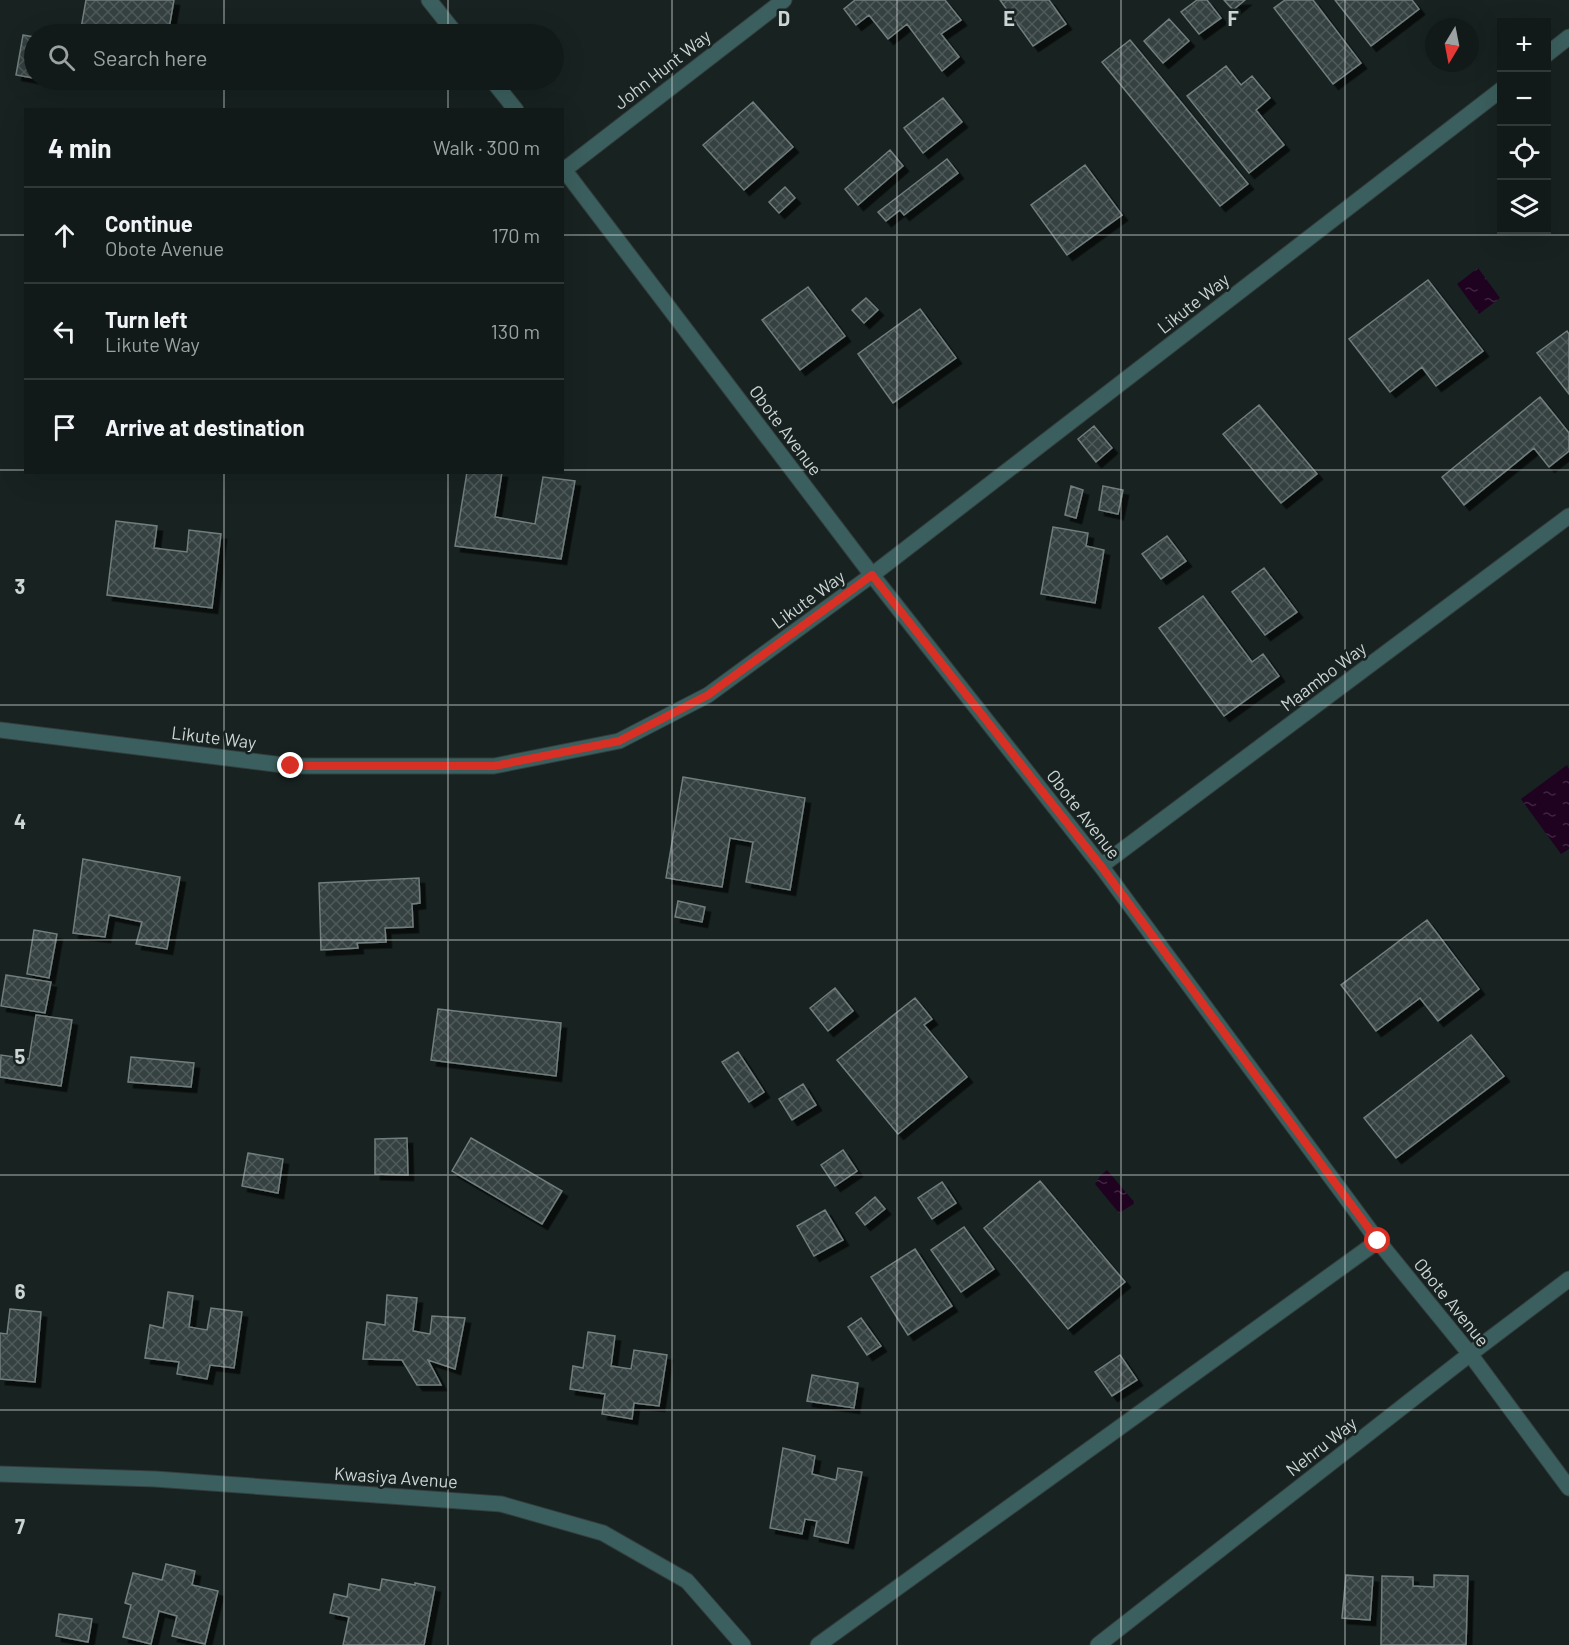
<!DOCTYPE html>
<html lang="en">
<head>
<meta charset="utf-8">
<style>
	body { margin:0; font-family:Barlow,sans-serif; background:#1a2322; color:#f1f3f6 }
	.controls { position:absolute; right:18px; top:18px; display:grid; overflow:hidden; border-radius:0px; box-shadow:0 6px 24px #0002 }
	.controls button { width:54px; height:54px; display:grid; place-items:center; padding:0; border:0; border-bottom:2px solid #303838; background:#111a19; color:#f1f3f6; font:30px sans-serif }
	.compass { position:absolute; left:1425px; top:18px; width:54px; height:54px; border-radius:50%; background:#111a19; box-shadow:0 6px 24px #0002; rotate:190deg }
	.stop { position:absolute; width:18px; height:18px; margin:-14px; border:4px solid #d93025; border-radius:50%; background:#fff }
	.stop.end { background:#d93025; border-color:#fff; box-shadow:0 2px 6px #0008 }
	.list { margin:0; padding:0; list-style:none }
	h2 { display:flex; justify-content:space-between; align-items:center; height:78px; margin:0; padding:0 24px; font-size:26px }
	h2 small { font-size:20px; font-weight:400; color:#9ca1a2 }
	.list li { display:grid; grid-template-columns:39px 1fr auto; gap:18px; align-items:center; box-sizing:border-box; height:96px; padding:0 24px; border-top:2px solid #303838 }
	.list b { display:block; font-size:22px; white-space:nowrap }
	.list p { margin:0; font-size:20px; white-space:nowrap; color:#9ca1a2 }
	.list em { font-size:20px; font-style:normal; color:#9ca1a2 }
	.icon { flex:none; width:33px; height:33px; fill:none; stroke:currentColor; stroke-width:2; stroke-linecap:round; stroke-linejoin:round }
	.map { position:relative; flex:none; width:1569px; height:1645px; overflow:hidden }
	.search { position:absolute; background:#111a19; box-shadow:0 6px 24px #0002; left:24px; top:24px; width:540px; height:66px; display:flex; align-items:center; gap:15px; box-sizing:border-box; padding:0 21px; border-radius:33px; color:#9ca1a2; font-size:22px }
	.panel { position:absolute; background:#111a19; box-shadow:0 6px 24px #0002; left:24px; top:108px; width:540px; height:366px; border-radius:0px }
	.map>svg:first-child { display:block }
	.water { fill:url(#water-ripples) }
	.building { fill:url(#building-cross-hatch); stroke:#717e7d; stroke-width:1.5; filter:url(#shadow) }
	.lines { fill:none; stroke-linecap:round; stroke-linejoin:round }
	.minor-casing { stroke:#343e3e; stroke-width:17 }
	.minor { stroke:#3b5f5e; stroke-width:15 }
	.route { stroke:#d93025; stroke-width:8 }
	.grid { fill:none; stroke:#cdd4d4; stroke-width:1.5; stroke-opacity:0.55 }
	.labels { text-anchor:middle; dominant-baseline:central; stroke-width:5; stroke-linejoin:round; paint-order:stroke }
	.street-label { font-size:18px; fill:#cdd4d4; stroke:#172221 }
	.grid-label { font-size:20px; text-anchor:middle; font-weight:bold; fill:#cdd4d4; stroke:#172221; stroke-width:5; stroke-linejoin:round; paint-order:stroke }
</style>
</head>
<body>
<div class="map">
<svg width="1569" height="1645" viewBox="0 0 1569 1645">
	<defs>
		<pattern id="water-ripples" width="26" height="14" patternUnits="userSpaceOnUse" patternTransform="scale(1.5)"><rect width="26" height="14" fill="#1f0120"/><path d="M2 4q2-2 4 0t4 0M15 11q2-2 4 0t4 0" fill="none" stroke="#3e2540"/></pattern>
		<pattern id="building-cross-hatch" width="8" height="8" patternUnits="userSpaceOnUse" patternTransform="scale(1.5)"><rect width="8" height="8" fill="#343f3f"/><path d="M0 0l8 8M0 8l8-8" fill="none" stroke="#505a5a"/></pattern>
		<filter id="shadow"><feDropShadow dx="5.5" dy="5.5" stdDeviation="0" flood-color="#0009"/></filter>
	</defs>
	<rect width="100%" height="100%" fill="#172221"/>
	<!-- water -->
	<path class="water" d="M1478,268L1500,298L1479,314L1457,284Z
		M1567,765L1569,769V849L1561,854L1521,799Z
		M1107,1170L1135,1203L1119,1213L1095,1184L1100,1176Z"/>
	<!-- building -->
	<path class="building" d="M86,0H174L168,34H80Z
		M855,0H945L961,20L941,34L959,57L942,71L907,24L888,39L869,15L856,25L844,9Z
		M1000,0H1049L1066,24L1033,46Z
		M1197,0H1207L1221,18L1199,34L1181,12Z
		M1224,0H1245L1233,10Z
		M1285,0H1313L1361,63L1333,84L1274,8Z
		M1335,0H1412L1419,9L1371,46Z
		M1169,19L1189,41L1163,63L1144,41Z
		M23,35L34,37V78L16,75Z
		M1130,40L1248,184L1220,206L1102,62Z
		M1226,66L1241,85L1252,76L1270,98L1256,110L1284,145L1249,173L1187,96Z
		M943,98L962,122L923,153L904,128Z
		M753,102L793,147L744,190L703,145Z
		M890,150L903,166L858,205L845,189Z
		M947,159L958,173L904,215L900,210L886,221L878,212Z
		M1085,165L1122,215L1067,255L1031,205Z
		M785,187L795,198L779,213L769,202Z
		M1428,280L1483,351L1436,386L1422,367L1390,392L1349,339Z
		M808,287L845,336L800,370L762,320Z
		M866,298L878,310L864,323L852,310Z
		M920,309L956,358L893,403L858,354Z
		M1567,331L1569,334V394L1537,353Z
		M1540,397L1569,433V451L1549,467L1534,448L1464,505L1442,477Z
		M1259,405L1317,474L1281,503L1223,434Z
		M1094,426L1112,448L1096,462L1078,439Z
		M467,472H502L495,517L535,524L543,477L575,481L561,559L455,546Z
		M1071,486L1083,490L1076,518L1065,515Z
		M1103,486L1123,490L1118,514L1099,510Z
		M116,521L157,526L154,548L187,552L189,530L221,534L212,608L107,595Z
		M1053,527L1088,533L1086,546L1104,550L1095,603L1041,594Z
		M1167,536L1186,561L1161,579L1142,554Z
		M1264,568L1297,612L1265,635L1232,592Z
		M1203,596L1252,662L1263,654L1279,676L1224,716L1159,628Z
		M683,777L805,798L790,890L746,882L753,842L730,838L722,887L666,878Z
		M83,859L180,877L167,949L136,944L142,922L109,915L105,937L73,933Z
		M419,878L420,903L412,904L413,927L385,928L386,942L357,943L358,948L321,950L319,883Z
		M678,901L705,907L702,922L675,917Z
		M1427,920L1479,989L1438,1021L1420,998L1376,1031L1341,985Z
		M34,930L57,934L49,978L27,974Z
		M6,975L51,982L45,1013L1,1006Z
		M835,988L853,1011L828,1031L810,1008Z
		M915,998L932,1019L924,1025L967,1077L898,1134L837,1060Z
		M438,1009L561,1023L556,1076L431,1060Z
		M36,1015L72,1020L61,1086L0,1077L1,1055L29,1059Z
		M1471,1035L1504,1076L1396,1158L1364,1118Z
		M738,1052L764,1092L749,1102L722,1062Z
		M131,1057L194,1063L191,1087L128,1082Z
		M803,1084L816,1105L792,1120L779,1099Z
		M407,1138L408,1175L375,1174V1139Z
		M471,1138L562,1191L542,1224L452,1171Z
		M843,1150L857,1171L835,1186L821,1165Z
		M248,1153L283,1159L278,1193L242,1186Z
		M1040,1181L1125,1282L1068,1329L984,1228Z
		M942,1182L956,1203L932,1219L918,1198Z
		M875,1197L885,1209L865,1225L856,1213Z
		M825,1210L843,1240L814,1256L797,1226Z
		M964,1227L994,1269L961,1292L931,1250Z
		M915,1249L952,1306L908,1335L871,1277Z
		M168,1292L193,1296L189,1327L207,1330L211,1308L242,1312L234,1368L210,1365L207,1379L177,1374L179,1362L145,1358L150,1325L163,1328Z
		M387,1295L417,1298L413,1331L430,1334L432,1316L465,1318L455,1369L428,1360L441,1385H417L402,1360L363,1359L367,1322L385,1325Z
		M10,1309L41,1312L35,1382L0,1379V1333L7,1334Z
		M861,1318L881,1346L867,1355L848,1327Z
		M588,1332L615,1336L611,1366L631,1369L634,1350L667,1355L659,1406L634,1403L632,1419L602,1414L605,1394L570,1389L573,1366L583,1368Z
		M1120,1355L1137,1380L1112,1396L1095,1372Z
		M812,1375L858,1383L854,1408L807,1401Z
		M783,1448L815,1456L812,1474L836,1480L838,1468L862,1472L848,1543L814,1536L817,1521L805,1519L802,1534L770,1528Z
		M166,1564L195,1571L192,1585L218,1591L205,1644L172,1636L177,1616L159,1611L151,1644L123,1637L131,1605L125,1603L133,1573L162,1580Z
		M1346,1575L1373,1577L1370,1620L1342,1618Z
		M1434,1575L1468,1576L1466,1645H1381L1382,1576L1413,1577V1586L1434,1587Z
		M382,1579L415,1585V1583L435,1587L424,1645H343L349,1617L330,1613L334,1594L347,1597L349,1584L380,1590Z
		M59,1614L92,1619L88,1642L56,1636Z"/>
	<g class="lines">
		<!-- minor casing -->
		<g class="minor-casing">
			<path id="minor" d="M429,0L456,34
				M1546,55L1569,37
				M492,80L516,110
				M562,167L872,575L1101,866L1378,1241L1470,1354L1569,1488
				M564,170L784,0
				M0,730L291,766H494L619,741L708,695L872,575L1502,89
				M1101,866L1569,516
				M0,1474L155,1479L501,1504L603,1533L687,1581L743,1645
				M818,1645L1378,1241
				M1098,1645L1470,1354L1569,1279"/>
		</g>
		<!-- minor -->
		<use href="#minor" class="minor"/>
	</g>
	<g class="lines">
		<!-- route -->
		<path class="route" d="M291,766H494L619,741L708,695L872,575L1101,866L1378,1241"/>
	</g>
	<!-- grid -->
	<path class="grid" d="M224,0V34M448,0V34M672,0V1645M897,0V1645M1121,0V1645M1345,0V1645M224,80V110M448,80V110M0,235H26M562,235H1569M0,470H26M562,470H1569M224,472V1645M448,472V1645M0,705H1569M0,940H1569M0,1175H1569M0,1410H1569"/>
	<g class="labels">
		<!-- street labels -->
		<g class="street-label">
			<text transform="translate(662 69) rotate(-38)">John Hunt Way</text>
			<text transform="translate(1193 303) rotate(-38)">Likute Way</text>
			<text transform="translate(786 430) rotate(53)">Obote Avenue</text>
			<text transform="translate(808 599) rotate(-36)">Likute Way</text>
			<text transform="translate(1323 676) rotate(-37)">Maambo Way</text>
			<text transform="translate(214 737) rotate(7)">Likute Way</text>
			<text transform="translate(1084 814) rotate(52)">Obote Avenue</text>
			<text transform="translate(1452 1302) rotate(51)">Obote Avenue</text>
			<text transform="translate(1321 1446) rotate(-38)">Nehru Way</text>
			<text transform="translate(396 1477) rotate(4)">Kwasiya Avenue</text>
		</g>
	</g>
	<g class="grid-label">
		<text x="784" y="26">D</text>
		<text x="1009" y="26">E</text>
		<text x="1233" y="26">F</text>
		<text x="20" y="594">3</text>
		<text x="20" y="829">4</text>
		<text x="20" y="1064">5</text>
		<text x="20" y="1299">6</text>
		<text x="20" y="1534">7</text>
	</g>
</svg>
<div class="controls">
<button>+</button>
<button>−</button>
<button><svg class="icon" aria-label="locate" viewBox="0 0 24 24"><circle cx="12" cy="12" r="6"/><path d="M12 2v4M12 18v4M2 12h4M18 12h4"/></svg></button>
<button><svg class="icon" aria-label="layers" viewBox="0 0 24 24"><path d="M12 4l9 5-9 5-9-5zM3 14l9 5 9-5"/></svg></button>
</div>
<svg class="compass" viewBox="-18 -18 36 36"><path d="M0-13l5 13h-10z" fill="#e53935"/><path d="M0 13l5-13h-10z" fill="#9ca1a2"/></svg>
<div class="stop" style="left:1378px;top:1241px"></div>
<div class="stop end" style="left:291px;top:766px"></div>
<div class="search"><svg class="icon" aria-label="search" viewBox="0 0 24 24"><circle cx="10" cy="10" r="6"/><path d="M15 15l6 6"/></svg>Search here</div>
<section class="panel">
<h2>4 min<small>Walk · 300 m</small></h2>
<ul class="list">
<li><svg class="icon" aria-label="ahead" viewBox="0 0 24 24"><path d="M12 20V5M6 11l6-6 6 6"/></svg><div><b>Continue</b><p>Obote Avenue</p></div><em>170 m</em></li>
<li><svg class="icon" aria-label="left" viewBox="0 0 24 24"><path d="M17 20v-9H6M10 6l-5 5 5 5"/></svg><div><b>Turn left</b><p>Likute Way</p></div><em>130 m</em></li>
<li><svg class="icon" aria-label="arrive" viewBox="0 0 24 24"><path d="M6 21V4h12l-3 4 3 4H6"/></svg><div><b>Arrive at destination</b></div></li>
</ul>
</section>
</div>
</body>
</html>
